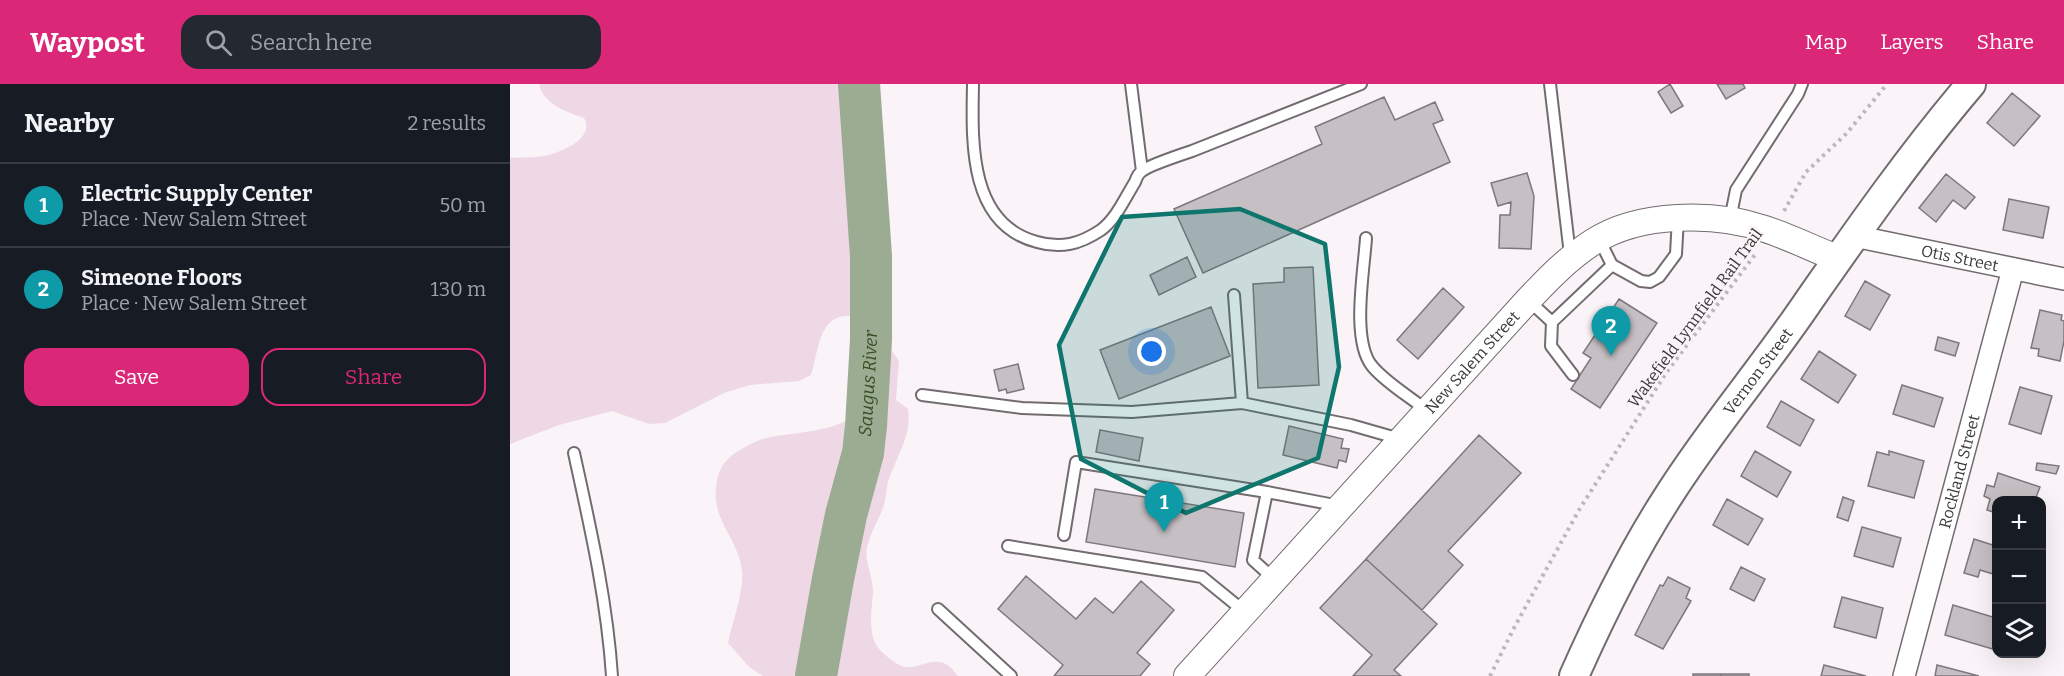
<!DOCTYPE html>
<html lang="en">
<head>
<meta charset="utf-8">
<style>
	body { margin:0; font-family:Bitter,serif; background:#242831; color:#f1f3f6 }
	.controls { position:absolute; right:18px; bottom:18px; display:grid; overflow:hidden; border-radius:12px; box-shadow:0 6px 24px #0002 }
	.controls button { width:54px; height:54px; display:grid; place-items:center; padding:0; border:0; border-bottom:2px solid #363941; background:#171b24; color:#f1f3f6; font:30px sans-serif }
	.you { position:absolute; left:642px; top:268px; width:21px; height:21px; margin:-15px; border:4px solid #fff; border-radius:50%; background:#1a73e8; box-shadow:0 0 0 9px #1a73e833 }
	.badge { display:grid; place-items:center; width:39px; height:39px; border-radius:50%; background:#db2777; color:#fff; font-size:20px; font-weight:700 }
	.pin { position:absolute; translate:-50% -50px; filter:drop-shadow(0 2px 3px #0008) }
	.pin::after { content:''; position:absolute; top:32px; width:21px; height:18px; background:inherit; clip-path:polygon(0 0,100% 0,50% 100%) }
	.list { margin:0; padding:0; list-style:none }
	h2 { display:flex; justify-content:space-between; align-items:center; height:78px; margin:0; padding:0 24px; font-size:26px }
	h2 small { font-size:20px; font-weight:400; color:#9ea1a6 }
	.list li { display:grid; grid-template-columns:39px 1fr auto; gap:18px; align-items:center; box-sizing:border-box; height:84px; padding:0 24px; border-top:2px solid #363941 }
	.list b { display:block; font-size:22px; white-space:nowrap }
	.list p { margin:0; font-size:20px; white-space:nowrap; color:#9ea1a6 }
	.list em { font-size:20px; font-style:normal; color:#9ea1a6 }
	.actions { display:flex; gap:12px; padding:18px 24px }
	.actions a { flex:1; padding:14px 0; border:2px solid #db2777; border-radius:18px; text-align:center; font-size:21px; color:#db2777 }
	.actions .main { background:#db2777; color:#fff }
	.icon { flex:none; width:33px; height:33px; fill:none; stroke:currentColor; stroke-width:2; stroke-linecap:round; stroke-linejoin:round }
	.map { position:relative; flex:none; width:1554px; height:592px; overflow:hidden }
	header { display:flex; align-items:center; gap:36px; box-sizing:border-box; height:84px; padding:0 30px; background:#db2777; color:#fff }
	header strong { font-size:28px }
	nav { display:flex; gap:33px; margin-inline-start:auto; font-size:21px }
	.search { width:420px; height:54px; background:#242831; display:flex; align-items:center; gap:15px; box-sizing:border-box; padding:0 21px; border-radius:18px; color:#9ea1a6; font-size:22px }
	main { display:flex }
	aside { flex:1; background:#171b24 }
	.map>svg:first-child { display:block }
	.green { fill:#eed8e6 }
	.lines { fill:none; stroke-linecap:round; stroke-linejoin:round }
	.river { stroke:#9cac92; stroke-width:42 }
	.building { fill:#c6bfc3; stroke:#7e787c; stroke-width:1.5 }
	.service-casing { stroke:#726c70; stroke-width:14 }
	.minor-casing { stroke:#726c70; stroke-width:24 }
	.tertiary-casing { stroke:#726c70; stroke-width:28 }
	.secondary-casing { stroke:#726c70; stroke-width:32 }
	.path { stroke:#bdb7bb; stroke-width:4; stroke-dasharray:3 4.5; stroke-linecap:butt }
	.service { stroke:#fff; stroke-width:10 }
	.minor { stroke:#fff; stroke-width:21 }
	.tertiary { stroke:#fff; stroke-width:26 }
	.secondary { stroke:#fff; stroke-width:28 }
	.marked { fill:#0f766e; fill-opacity:0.2; stroke:#0f766e; stroke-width:4.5; stroke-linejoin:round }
	.labels { text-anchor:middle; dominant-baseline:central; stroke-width:4.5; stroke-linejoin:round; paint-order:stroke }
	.street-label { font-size:16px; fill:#3c393b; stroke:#faf3f7 }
	.water-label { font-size:18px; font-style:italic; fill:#364e25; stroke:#faf3f7 }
</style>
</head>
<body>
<header>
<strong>Waypost</strong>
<div class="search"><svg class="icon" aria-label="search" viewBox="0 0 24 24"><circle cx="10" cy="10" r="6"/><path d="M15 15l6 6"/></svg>Search here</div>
<nav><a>Map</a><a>Layers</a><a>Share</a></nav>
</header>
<main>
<aside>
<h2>Nearby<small>2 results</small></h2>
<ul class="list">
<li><span class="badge" style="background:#0f9aa8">1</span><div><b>Electric Supply Center</b><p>Place · New Salem Street</p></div><em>50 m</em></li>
<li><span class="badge" style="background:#0f9aa8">2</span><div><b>Simeone Floors</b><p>Place · New Salem Street</p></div><em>130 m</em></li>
</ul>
<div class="actions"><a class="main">Save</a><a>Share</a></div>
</aside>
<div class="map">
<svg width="1554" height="592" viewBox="0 0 1554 592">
	<rect width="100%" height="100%" fill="#faf3f7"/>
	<!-- green -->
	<path class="green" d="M29,0H357L381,238L377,260L389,277L386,316L398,325C402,352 386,373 378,398C376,406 376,413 374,421C369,435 361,448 357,463C354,477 363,492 363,508C362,525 356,555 372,568C378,574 387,581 395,583C410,585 424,571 439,582C442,584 445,589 448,592H253L239,583L218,559C222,538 234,508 232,487C228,451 197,435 208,392C212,378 222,370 235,363C241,360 249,356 256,354C282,348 321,349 344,332L350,315C336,287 349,264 348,236L343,232C308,228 309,267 301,291L289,297L240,301L214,309L155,339L139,340L102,327L49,341L0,360V74C11,73 23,74 34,72C49,69 86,55 74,34C57,28 33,20 29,0Z"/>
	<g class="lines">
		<!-- river -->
		<path class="river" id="s1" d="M306,592L323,495L336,431L353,369L356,342L361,256V172L349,0"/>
	</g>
	<!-- building -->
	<path class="building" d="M1160,0L1173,22L1161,29L1148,8Z
		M1207,0H1233L1235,4L1216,15Z
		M1502,9L1530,32L1504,62L1477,39Z
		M874,13L885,36L925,18L933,36L923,40L940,78L693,189L664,125L812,60L805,43Z
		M1017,89L1024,112L1021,165L989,164L990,131H1000L1001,118L988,122L981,99Z
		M1436,90L1465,113L1455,125L1443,116L1426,138L1409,124Z
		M1499,115L1539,123L1533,154L1493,146Z
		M677,173L686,193L649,211L640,191Z
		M803,183L809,301L748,304L743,200L774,198V184Z
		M1355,197L1380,211L1360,246L1335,232Z
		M933,204L954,223L908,275L887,256Z
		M1109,215L1147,239L1090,324L1061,305L1081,274L1073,269Z
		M701,223L720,272L609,315L590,266Z
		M1530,226L1552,231L1551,236L1554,237V257L1550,277L1528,272L1529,265L1521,264Z
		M1428,253L1449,259L1445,272L1425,266Z
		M1309,267L1346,291L1328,319L1291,295Z
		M508,280L514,305L497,309L496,305L489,307L484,286Z
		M1392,301L1433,314L1424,343L1383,330Z
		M1510,303L1542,312L1531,350L1499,340Z
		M1271,317L1304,336L1290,362L1257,343Z
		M779,342L833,355L831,364L839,365L836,378L829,376L827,384L773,371Z
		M590,346L633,354L629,377L586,368Z
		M969,351L1011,389L938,467L953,481L912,526L856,475Z
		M1245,367L1281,388L1267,413L1231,392Z
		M1379,367L1414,377L1404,414L1358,402L1367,368L1379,371Z
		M1527,379L1549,382L1546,390L1526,386Z
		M1488,389L1530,403L1525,416H1486V429L1477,426L1480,415L1474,412L1477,401L1484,403Z
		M585,405L734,429L725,483L576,458Z
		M1333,413L1344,417L1338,437L1327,433Z
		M1217,415L1253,435L1238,461L1203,441Z
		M1352,443L1391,454L1383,483L1344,472Z
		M1464,455L1486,462V491L1470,486L1468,493L1454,489Z
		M856,475L927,540L884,586L891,592H843L862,571L810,524Z
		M1231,483L1255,495L1244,517L1220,505Z
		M516,492L566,535L585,514L603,529L631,497L664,526L627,569L640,580L630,592H544L553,581L488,525Z
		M1158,493L1180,504L1176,514L1181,517L1153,565L1125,551L1150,501L1153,502Z
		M1332,513L1373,524L1366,554L1324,543Z
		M1443,521L1486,534V566L1435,551Z
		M1314,581L1356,592H1311Z
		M1427,581L1469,592H1425Z
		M1183,590H1211V592H1183Z
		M1211,590H1239V592H1211Z"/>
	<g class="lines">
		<!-- service casing -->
		<g class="service-casing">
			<path id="service" d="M463,0C462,57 458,140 527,158C551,165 570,160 591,146C606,135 615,114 625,98C626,95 629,89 632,87C638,82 673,70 682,67C739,44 795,22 851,0
				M621,0L632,87
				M1040,0L1060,171
				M1220,136L1226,106L1288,10L1292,0
				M856,154C854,187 841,256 862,282C876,299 899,312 916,326
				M1089,155L1102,181L1131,197L1140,198L1149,193L1166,170L1168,134
				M724,211L732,319
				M1018,216L1042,238L1102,181
				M1042,238L1041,262L1063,291
				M412,311L512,324L622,328L732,319L841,341L890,355
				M64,369C80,442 97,516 102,592
				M554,451L566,378L757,408
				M498,462L692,493L735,528
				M764,495L743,476L757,408L830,422
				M428,525L501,592"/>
		</g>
		<!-- minor casing -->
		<g class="minor-casing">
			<g id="minor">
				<path id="s2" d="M1344,152L1554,195"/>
				<path id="s3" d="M1394,592L1503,185"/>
			</g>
		</g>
		<!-- tertiary casing -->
		<g class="tertiary-casing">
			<g id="tertiary">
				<path id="s4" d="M677,592L1018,216C1038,195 1058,174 1083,158C1129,128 1205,128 1255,145C1280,153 1303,165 1327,174"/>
			</g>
		</g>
		<!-- secondary casing -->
		<g class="secondary-casing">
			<g id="secondary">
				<path id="s5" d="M1064,592C1092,529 1122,468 1159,411C1202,343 1255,282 1300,215C1351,142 1403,68 1461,0"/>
			</g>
		</g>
		<!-- path -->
		<path class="path" d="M1274,127L1296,88L1337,49L1377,0
			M980,592L1005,542L1069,426L1156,289L1247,168"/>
		<!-- service -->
		<use href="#service" class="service"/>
		<!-- minor -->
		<use href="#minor" class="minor"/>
		<!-- tertiary -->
		<use href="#tertiary" class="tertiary"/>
		<!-- secondary -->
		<use href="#secondary" class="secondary"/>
	</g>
	<!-- marked area -->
	<path class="marked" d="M730,125L815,160L829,283L808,374L676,429L571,375L549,261L612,133Z"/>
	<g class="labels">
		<!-- street labels -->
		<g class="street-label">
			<text stroke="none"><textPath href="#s2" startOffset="108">Otis Street</textPath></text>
			<text transform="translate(1185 234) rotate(-54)">Wakefield Lynnfield Rail Trail</text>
			<text stroke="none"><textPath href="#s4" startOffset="424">New Salem Street</textPath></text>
			<text stroke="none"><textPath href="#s5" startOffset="357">Vernon Street</textPath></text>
			<text stroke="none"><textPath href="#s3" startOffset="212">Rockland Street</textPath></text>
		</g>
		<!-- water labels -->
		<g class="water-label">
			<text stroke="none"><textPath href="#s1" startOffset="298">Saugus River</textPath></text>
		</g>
	</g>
</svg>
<div class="controls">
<button>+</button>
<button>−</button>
<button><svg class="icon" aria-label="layers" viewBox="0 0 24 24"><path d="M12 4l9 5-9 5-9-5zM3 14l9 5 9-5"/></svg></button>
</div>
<div class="you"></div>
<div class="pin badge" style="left:654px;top:448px;background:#0f9aa8">1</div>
<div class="pin badge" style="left:1101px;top:272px;background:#0f9aa8">2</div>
</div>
</main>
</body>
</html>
